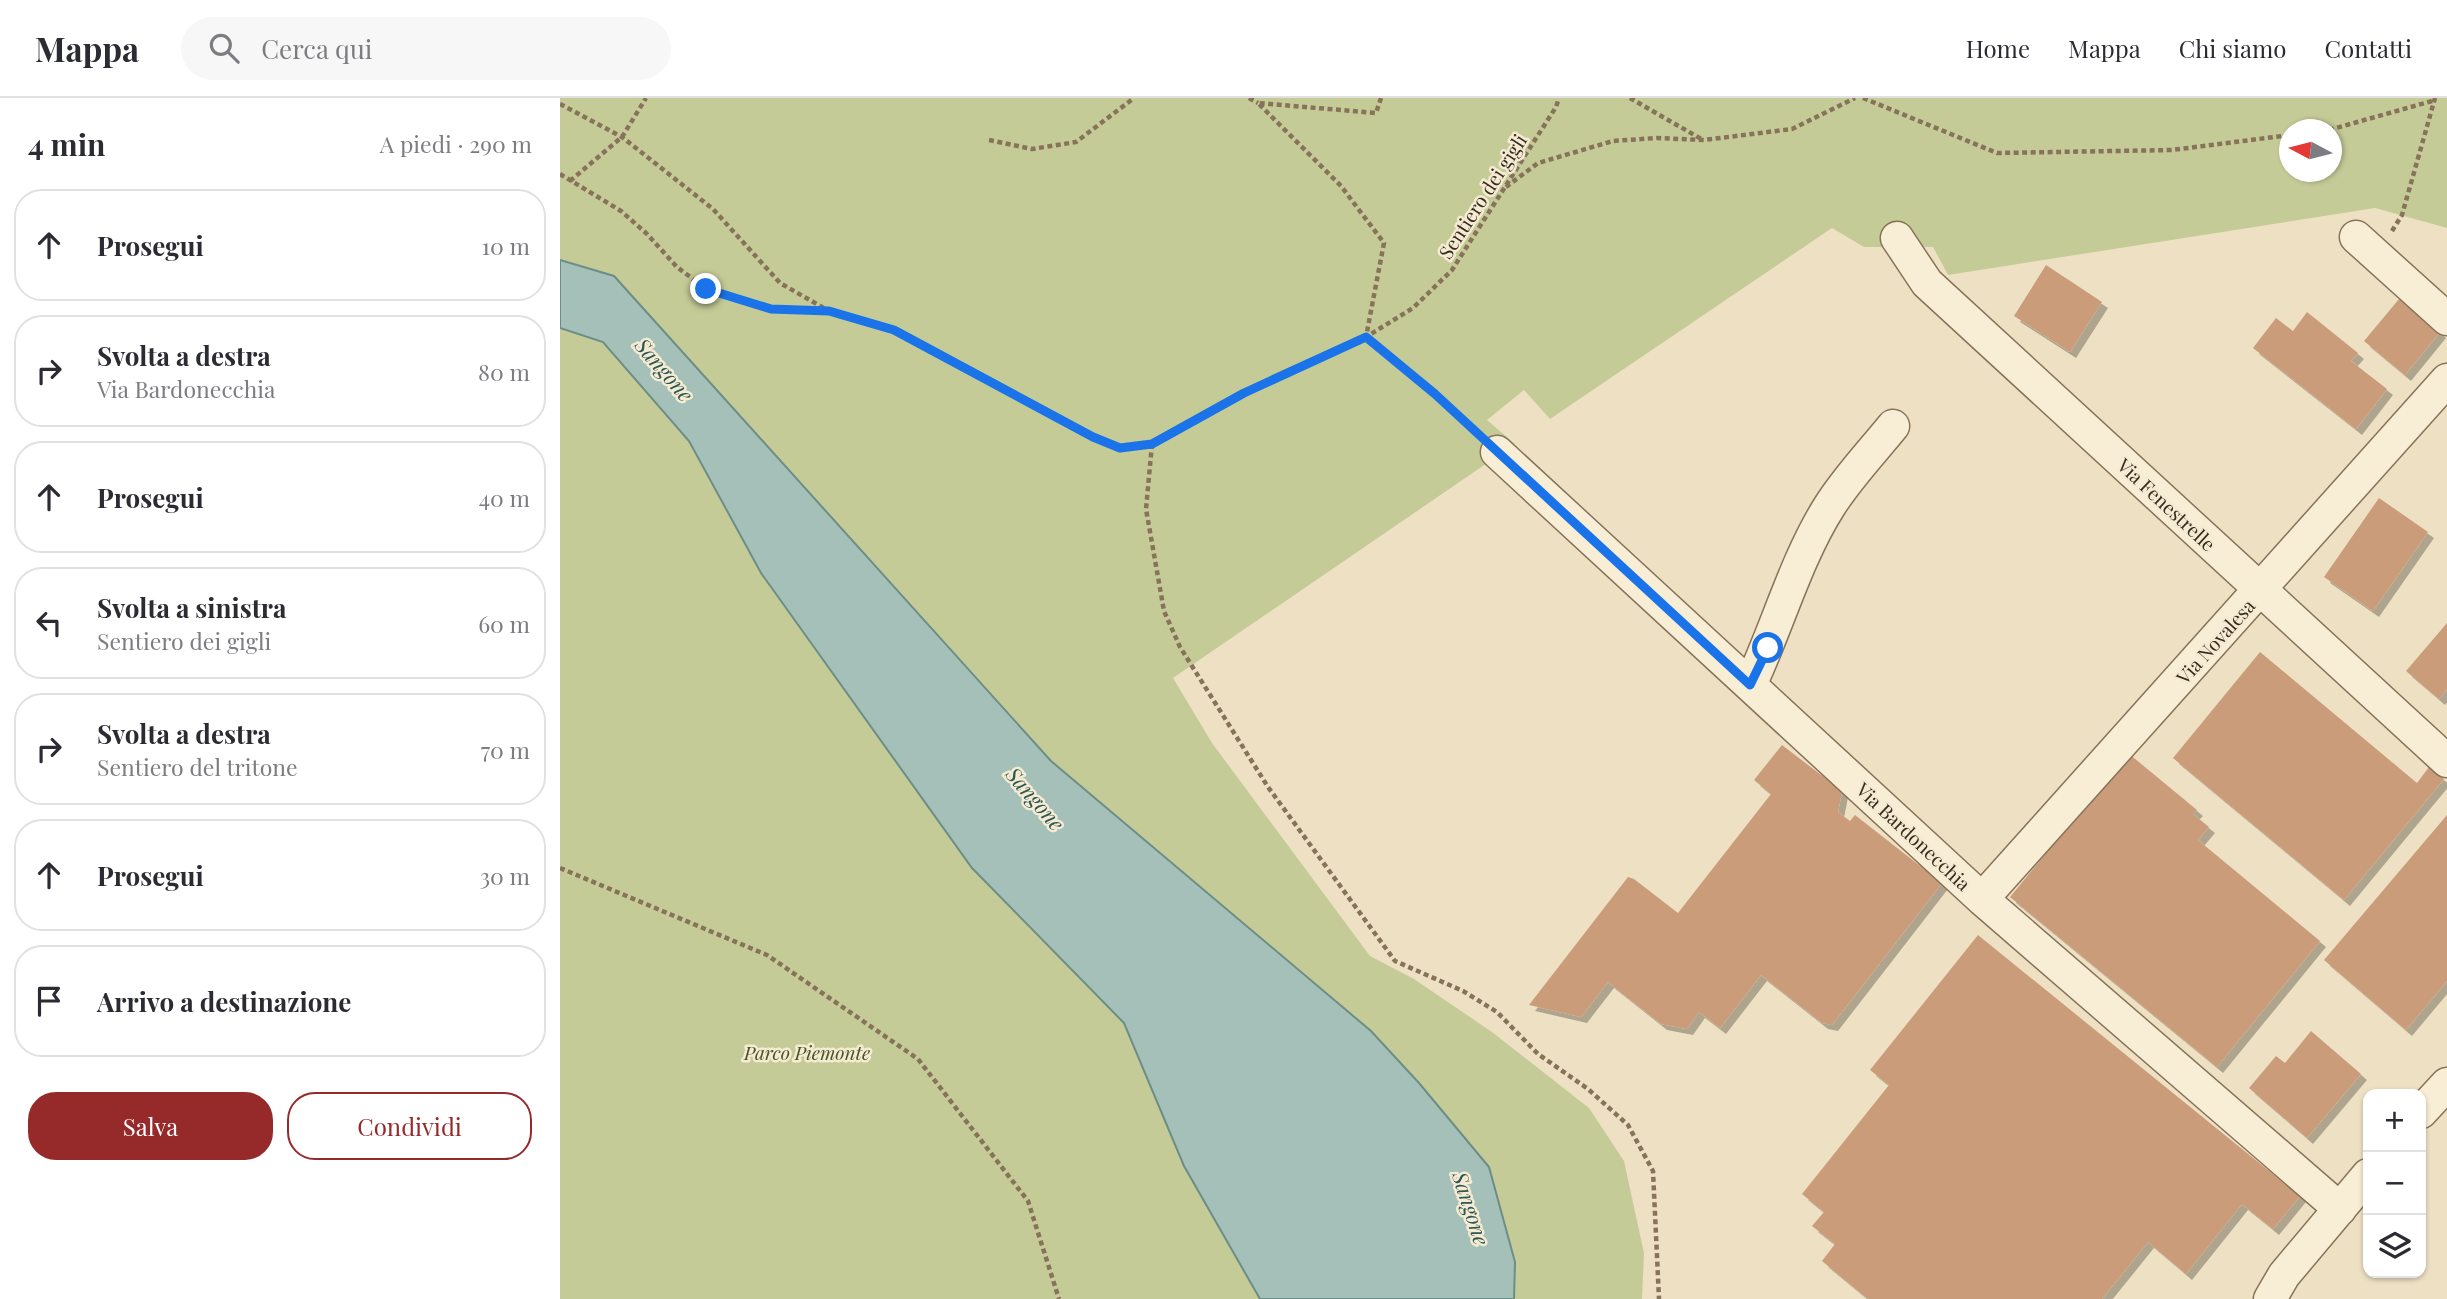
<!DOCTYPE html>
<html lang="it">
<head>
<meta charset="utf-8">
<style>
	body { margin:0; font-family:"Playfair Display",serif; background:#f7f7f7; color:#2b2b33 }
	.controls { position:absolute; right:21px; bottom:21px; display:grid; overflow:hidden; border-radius:14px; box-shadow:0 2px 5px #0004 }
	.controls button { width:63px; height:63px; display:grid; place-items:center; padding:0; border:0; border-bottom:2px solid #e1e1e2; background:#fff; color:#2b2b33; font:35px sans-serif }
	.compass { position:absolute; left:1719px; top:21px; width:63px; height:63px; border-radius:50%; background:#fff; box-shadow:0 2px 5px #0004; rotate:277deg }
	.stop { position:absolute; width:21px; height:21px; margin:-16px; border:5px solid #1a73e8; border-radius:50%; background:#fff }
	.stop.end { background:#1a73e8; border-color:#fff; box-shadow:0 2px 7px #0008 }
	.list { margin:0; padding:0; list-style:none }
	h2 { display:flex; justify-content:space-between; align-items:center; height:91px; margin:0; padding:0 28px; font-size:30px }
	h2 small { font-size:23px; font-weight:400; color:#7c7c81 }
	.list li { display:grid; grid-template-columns:46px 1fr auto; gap:21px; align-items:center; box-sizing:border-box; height:112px; margin:0 14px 14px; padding:0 14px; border:2px solid #e1e1e2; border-radius:28px }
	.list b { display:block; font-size:26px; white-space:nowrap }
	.list p { margin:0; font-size:23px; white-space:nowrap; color:#7c7c81 }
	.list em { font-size:23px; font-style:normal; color:#7c7c81 }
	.actions { display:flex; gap:14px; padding:21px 28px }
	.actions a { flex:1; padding:16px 0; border:2px solid #962a2b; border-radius:28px; text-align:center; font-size:24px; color:#962a2b }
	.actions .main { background:#962a2b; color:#fff }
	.icon { flex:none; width:38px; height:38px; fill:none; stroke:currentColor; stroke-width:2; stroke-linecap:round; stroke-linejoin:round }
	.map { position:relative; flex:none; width:1887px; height:1201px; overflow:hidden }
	header { display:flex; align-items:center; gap:42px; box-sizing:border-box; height:98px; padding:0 35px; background:#fff; border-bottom:2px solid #e1e1e2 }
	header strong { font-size:33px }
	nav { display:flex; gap:38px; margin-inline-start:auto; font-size:24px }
	.search { width:490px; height:63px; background:#f7f7f7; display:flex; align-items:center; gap:18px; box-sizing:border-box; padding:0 24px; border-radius:38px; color:#7c7c81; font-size:26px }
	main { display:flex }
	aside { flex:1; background:#fff }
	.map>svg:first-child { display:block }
	.green { fill:#c5cb97; fill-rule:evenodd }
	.water { fill:#a5c0b8; stroke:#6c8e86; stroke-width:2 }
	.building { fill:#cb9c79; filter:url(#shadow) }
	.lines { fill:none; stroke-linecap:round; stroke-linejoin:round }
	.minor-casing { stroke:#87725a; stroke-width:35 }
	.path { stroke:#87725a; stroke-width:4.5; stroke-dasharray:5 3.5; stroke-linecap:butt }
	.minor { stroke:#f8eed6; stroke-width:32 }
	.route { stroke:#1a73e8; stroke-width:9 }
	.labels { text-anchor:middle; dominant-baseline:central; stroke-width:5; stroke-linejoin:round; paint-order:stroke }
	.street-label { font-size:19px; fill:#372a1e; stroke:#f5ebd2 }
	.park-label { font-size:19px; font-style:italic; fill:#485425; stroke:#f5ebd2 }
	.water-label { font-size:21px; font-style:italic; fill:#2d5755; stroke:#f5ebd2 }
</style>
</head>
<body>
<header>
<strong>Mappa</strong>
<div class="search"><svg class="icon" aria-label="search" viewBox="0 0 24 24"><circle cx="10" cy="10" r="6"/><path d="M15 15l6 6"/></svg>Cerca qui</div>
<nav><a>Home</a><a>Mappa</a><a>Chi siamo</a><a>Contatti</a></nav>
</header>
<main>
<aside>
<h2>4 min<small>A piedi · 290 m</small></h2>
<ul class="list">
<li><svg class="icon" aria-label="ahead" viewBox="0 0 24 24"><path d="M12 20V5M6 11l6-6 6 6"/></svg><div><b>Prosegui</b></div><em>10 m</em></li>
<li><svg class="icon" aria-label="right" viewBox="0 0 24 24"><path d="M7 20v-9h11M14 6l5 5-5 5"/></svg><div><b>Svolta a destra</b><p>Via Bardonecchia</p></div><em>80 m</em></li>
<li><svg class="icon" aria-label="ahead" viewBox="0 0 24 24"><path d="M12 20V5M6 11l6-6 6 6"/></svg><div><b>Prosegui</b></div><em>40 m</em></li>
<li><svg class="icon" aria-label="left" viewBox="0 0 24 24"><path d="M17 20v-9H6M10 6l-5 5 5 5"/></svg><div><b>Svolta a sinistra</b><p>Sentiero dei gigli</p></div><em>60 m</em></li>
<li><svg class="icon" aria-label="right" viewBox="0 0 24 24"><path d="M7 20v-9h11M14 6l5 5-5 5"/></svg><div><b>Svolta a destra</b><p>Sentiero del tritone</p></div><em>70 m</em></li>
<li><svg class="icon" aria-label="ahead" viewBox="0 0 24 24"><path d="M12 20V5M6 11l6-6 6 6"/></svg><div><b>Prosegui</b></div><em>30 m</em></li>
<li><svg class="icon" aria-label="arrive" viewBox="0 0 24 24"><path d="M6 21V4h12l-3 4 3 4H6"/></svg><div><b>Arrivo a destinazione</b></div></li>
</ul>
<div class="actions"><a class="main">Salva</a><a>Condividi</a></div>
</aside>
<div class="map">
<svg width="1887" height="1201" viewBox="0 0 1887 1201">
	<defs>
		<filter id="shadow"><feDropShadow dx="6" dy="6" stdDeviation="0" flood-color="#0004"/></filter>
	</defs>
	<rect width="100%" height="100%" fill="#eee1c3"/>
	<!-- green -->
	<path class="green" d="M0,0H1887V130L1815,110L1388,177L1373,149H1304L1272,130L990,321L964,292L927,322L955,346L613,580L652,645L810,858L854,881L932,934L1029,1010L1064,1063L1084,1155L1082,1201H954L955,1164L811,933L491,663L54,178L0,162ZM1730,32H1772V74H1730Z
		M0,230L43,244L129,343L201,475L412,770L564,925L624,1068L700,1201H0Z"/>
	<!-- water -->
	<path class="water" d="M0,162L54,178L491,663L811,933L859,985L929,1069L955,1164L954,1201H700L624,1068L564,925L412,770L201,475L129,343L43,244L0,230Z"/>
	<!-- building -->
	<path class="building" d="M1486,167L1542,204L1510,254L1454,218Z
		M1839,201L1880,234L1845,277L1804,243Z
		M1747,214L1798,255L1791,263L1827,291L1796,331L1693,250L1716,220L1733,233Z
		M1819,400L1868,434L1813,513L1764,479Z
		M1887,525V591L1879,601L1846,573Z
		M1700,554L1857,685L1869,669L1884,681L1784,802L1613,660Z
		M1222,647L1282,693L1278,714L1290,723L1295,717L1382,785L1272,927L1262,925L1201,877L1160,930L1139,914L1127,931L1101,926L1048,884L1021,919L969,907L1068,779L1074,781L1118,815L1211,696L1194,682Z
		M1568,655L1637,712L1633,716L1649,729L1638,742L1760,843L1657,969L1450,799Z
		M1887,717V883L1846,932L1764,862Z
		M1418,837L1740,1098L1713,1131L1682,1106L1626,1176L1588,1144L1542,1201H1308L1262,1163L1275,1146L1252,1128L1264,1114L1242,1096L1329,987L1310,972Z
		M1751,933L1801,976L1747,1040L1689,990L1716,958L1725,965Z"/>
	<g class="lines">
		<!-- minor casing -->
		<g class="minor-casing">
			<path id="minor" d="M1796,139L1887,221
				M1337,140L1367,185L1887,663
				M937,354L1422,801L1780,1111
				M1190,587C1217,530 1236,461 1269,409C1287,380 1312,354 1333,328
				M1422,801L1887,282
				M1861,1014L1887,986
				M1710,1201L1724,1177L1808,1077"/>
		</g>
		<!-- path -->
		<path class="path" d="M689,0L698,5
			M821,0L816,15L698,5L781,88L824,145L806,239L875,296L916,334
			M1070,0L1143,42
			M1303,0L1437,55L1612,52L1730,37
			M0,6L62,39L153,111L220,185L269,213L334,232L533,339L560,350L592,346L684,295L806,239L853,210L892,172L996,9L999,0
			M1769,32L1872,3
			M429,42L472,51L516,44L574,0
			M0,76L61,113L86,135L117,169L146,191L211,210L267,213
			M10,83L62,39L86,0
			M946,89L978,65L1053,43L1097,40L1144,42L1232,31L1295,0
			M1832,133L1842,117L1875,0
			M592,346L586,411L604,513L620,549L708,689L835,863L903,893L937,914L978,956L1028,991L1068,1027L1093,1073L1099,1201
			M0,770L207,857L358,961L468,1103L499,1201"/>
		<!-- minor -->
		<use href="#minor" class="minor"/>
	</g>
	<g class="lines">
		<!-- route -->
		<path class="route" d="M146,191L211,211L269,213L334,232L533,339L560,350L592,346L684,295L806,239L875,296L1190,587L1208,550"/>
	</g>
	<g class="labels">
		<!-- street labels -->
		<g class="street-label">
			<text transform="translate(922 98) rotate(-57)">Sentiero dei gigli</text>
			<text transform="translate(1607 406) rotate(43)">Via Fenestrelle</text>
			<text transform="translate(1655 543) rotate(-48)">Via Novalesa</text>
			<text transform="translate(1354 738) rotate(43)">Via Bardonecchia</text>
		</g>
		<!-- park labels -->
		<g class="park-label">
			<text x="247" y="954">Parco Piemonte</text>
		</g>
		<!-- water labels -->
		<g class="water-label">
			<text transform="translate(105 271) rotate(49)">Sangone</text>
			<text transform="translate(476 700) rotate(49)">Sangone</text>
			<text transform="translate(912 1110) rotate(72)">Sangone</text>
		</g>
	</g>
</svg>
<div class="controls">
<button>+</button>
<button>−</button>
<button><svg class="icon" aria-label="layers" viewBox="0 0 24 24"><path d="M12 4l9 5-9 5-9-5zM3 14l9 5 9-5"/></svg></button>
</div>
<svg class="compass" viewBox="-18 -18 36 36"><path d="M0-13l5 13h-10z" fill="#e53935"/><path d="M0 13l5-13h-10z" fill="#7c7c81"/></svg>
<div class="stop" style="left:1208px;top:550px"></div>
<div class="stop end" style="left:146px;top:191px"></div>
</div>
</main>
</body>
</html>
